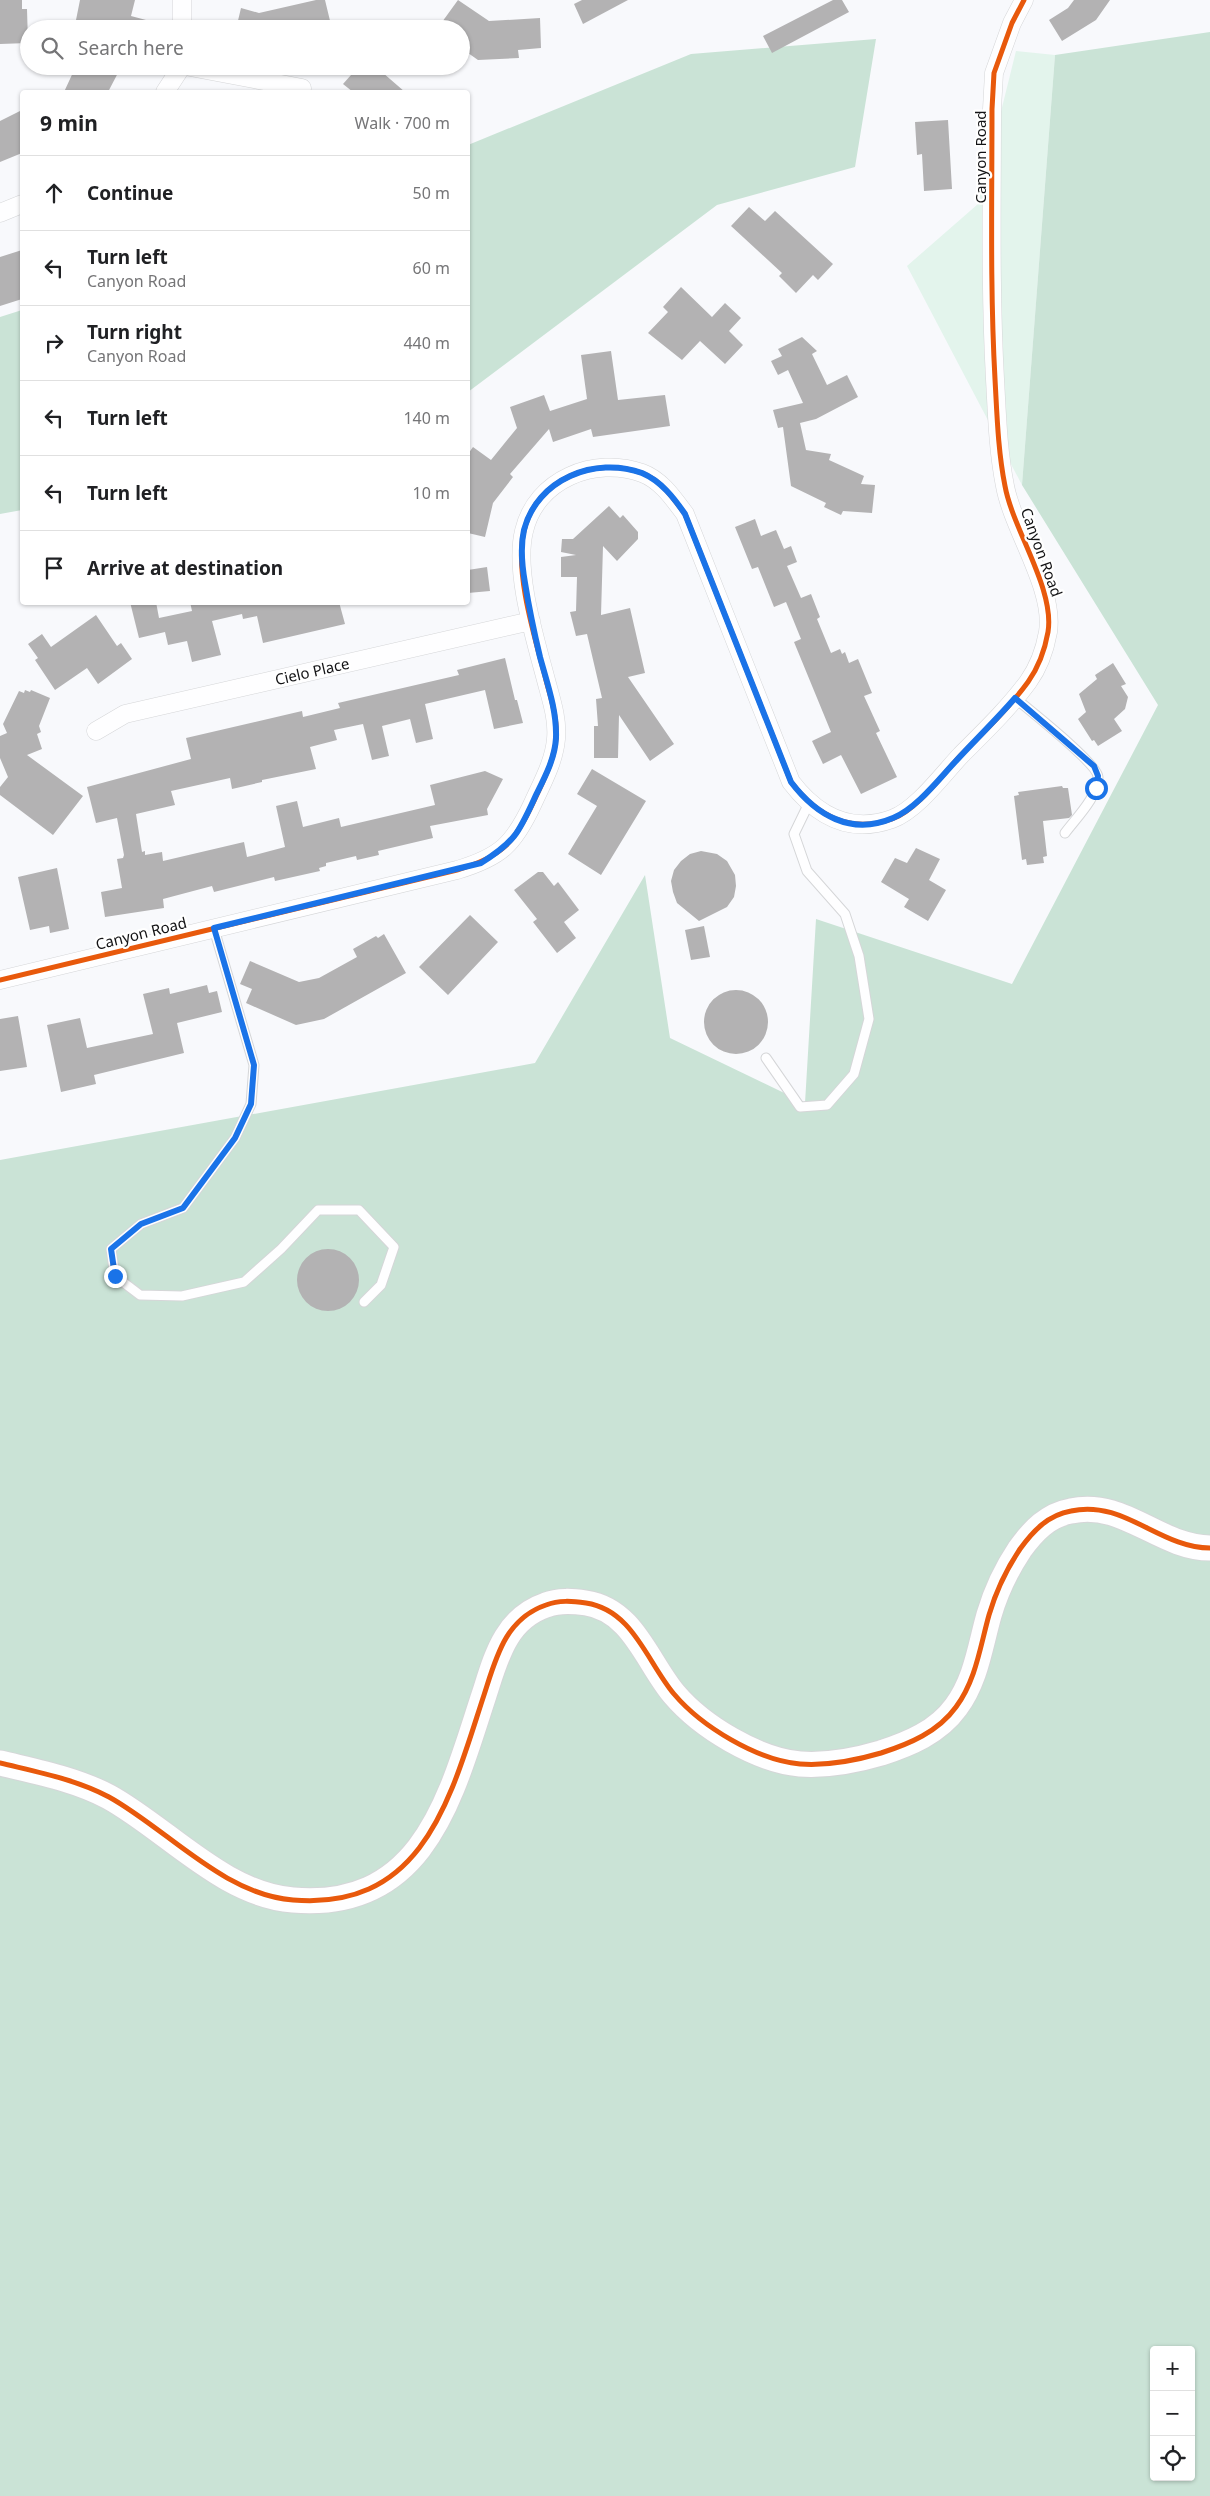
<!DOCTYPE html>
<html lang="en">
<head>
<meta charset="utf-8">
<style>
	body { margin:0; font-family:"Noto Sans",sans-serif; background:#f2f2f2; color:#202124 }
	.controls { position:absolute; right:15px; bottom:15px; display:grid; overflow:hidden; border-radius:5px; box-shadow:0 1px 4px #0004 }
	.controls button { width:45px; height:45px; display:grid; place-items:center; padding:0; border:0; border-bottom:1px solid #e0e0e0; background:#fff; color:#202124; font:25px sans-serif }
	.stop { position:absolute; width:15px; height:15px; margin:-11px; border:4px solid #1a73e8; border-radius:50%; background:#fff }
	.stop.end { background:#1a73e8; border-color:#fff; box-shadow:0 1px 5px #0008 }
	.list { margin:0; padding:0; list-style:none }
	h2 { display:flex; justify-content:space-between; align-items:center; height:65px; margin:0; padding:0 20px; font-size:21px }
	h2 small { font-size:16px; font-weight:400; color:#757577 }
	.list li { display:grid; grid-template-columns:32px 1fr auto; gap:15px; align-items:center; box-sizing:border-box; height:75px; padding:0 20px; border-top:1px solid #e0e0e0 }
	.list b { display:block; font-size:19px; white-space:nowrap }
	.list p { margin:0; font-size:16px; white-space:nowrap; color:#757577 }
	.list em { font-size:16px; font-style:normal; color:#757577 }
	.icon { flex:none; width:28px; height:28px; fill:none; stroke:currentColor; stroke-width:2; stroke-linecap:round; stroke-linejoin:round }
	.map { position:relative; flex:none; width:1210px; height:2496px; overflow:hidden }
	.search { position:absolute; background:#fff; box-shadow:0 1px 4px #0004; left:20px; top:20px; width:450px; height:55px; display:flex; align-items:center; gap:12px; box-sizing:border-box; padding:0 18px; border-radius:28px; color:#757577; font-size:19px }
	.panel { position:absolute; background:#fff; box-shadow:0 1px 4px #0004; left:20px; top:90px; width:450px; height:515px; border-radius:5px }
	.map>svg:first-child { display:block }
	.green { fill:#e3f4ec }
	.forest { fill:#cae3d6; fill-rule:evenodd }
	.building { fill:#b3b2b3 }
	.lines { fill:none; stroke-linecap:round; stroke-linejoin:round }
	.lane-casing { stroke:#d5d6d8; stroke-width:11 }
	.street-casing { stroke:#d5d6d8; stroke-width:19 }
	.secondary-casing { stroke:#d5d6d8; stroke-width:27 }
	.lane { stroke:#fefeff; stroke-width:9 }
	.street { stroke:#fefeff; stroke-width:18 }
	.secondary { stroke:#fefeff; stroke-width:25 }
	.cycleway-casing { stroke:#fff; stroke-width:8 }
	.cycleway { stroke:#e8590c; stroke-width:5 }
	.route { stroke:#1a73e8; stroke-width:6 }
	.labels { text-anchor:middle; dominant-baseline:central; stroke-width:4.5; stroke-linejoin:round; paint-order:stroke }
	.street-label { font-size:15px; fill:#131315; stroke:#fff }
</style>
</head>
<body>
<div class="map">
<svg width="1210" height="2496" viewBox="0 0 1210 2496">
	<rect width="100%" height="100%" fill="#f8f9fc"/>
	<!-- green -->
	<path class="green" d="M1016,51L1055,55L1022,485L907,266L978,204Z"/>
	<!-- forest -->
	<path class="forest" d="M1210,32V2496H0V1160L535,1063L645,875L670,1038L805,1103L816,919L1012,984L1158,705L1022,485L1055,55ZM1154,2350H1191V2477H1154Z
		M876,39L855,167L717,205L468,392V145L691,54Z
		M22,310V510L0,514V317Z"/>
	<!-- building -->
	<path class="building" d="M0,0H22V9H27L28,43L0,44Z
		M80,0H135L131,16L161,24L160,29H89L75,25Z
		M316,0H325L332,29H236L241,8L259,13Z
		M458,0L489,21L540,18L541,48L518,50L519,58L478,60L461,48V29H437Z
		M582,0H628L583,24L574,4Z
		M833,0H842L849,12L772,53L763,36Z
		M1074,0H1110L1096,20L1062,41L1049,20L1068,8Z
		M76,66H109L119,71L108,92H64Z
		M359,66H375L405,92H353L343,84Z
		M22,110V153L0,162V121Z
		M948,120L952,189L924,191L922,154L917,155L915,122Z
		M749,207L765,221L775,211L833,264L818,280L813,275L796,293L779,276L782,273L731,226Z
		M22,250V299L0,306V257Z
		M681,287L712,317L725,303L741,318L729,331L743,345L725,364L700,341L682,360L648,333L668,312L663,307Z
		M802,337L817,351L812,354L827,385L847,375L858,397L816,419L800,423L806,450L831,454L829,460L864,476L861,484L875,485L872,513L843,511L841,515L824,507L826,503L791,486L783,427L778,428L773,410L803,403L788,370L778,375L771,361L782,356L778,349Z
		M611,351L618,400L665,395L670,426L593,437L591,429L553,442L549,429L510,474L513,477L493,503L485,537L468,533V454L473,447L491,460L517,428L510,407L544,395L550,411L587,399L581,355Z
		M609,506L620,518L623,515L638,532V539L617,561L603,546L601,615L630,608L645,673L628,677L674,744L650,761L619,715L618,758H594V726H598L596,699L602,698L587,634L576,636L570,612L576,611L577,577H561V557L576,555L561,552L562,539H573Z
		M755,519L761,536L776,530L784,549L791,546L797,562L787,566L801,598L811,594L820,617L817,619L831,653L840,649L842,654L845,652L849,663L858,659L872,693L864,696L880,731L876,733L897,777L861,794L841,755L823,764L812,741L831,732L794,642L801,639L786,602L774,607L758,567L752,569L735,527Z
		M487,567L490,591L468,593V570Z
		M130,602H156L159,618L192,611L190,602H339L345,624L263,643L257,616L243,619L242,614L212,621L221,655L192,662L187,641L168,645L165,632L139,638Z
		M96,615L117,646L121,643L132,659L98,684L87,668L55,690L35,660L38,658L28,644L42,634L51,647Z
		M505,658L515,700H517L523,723L494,729L485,690L425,704L433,739L416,743L410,719L382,726L389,756L372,760L363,724L334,730L337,740L310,747L316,769L262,780V782L232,789L230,778L171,791L175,805L136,814L142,852L145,851V855L162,852L163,861L244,842L247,857L285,847L276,806L297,801L303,827L339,818L341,827L435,805L430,785L485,771L503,779L487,809L488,815L430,826L433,838L378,851L379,855L357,860L356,856L326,863V866L319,868L320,871L275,881L274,877L214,892L212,886L163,899L164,908L105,917L101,892L122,888L117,859L123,858L124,855L117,818L96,823L87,787L191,759L186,738L302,711L303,717L340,708L338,703L459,675L457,670Z
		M1113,663L1126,684L1121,686L1128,697L1125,709L1114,719L1122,731L1098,746L1094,740L1092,741L1078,719L1086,712L1079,694L1097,679L1095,675Z
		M25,690L30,692L31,690L50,698L39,726L41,732L37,734L42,749L27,755L83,796L53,835L0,795V787L8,777L0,758V736L7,733L3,724L19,691L24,693Z
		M592,769L646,801L601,875L568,854L597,806L577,794Z
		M1062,786L1063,788H1068L1072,815L1069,818L1043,821L1047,856L1043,857L1044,863L1027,865L1026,859L1022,860L1014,796L1019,795L1018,792Z
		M916,848L940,859L929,880L946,890L928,921L904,907L909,899L881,882L895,858L907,863Z
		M701,851L717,854L727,861L735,875L736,886L734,897L727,907L699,921L677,903L673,892L671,881L674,870L681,861L690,854Z
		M57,868L69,929L50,933L49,926L30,930L18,877Z
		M538,872H543L554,886L558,882L579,910L564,922L576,938L557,953L533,922L537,919L514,890Z
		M470,915L498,942L448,995L419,967Z
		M704,926L710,957L691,960L685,930Z
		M384,934L406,973L324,1019L296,1025L246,1003L252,989L240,984L250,961L299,982L319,978L357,957L353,949L376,936L378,938Z
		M207,985L209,993L217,991L222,1012L177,1023L184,1053L94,1075L96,1084L61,1092L47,1025L80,1018L87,1048L153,1034L143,994L169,988L170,994Z
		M704 1022a32 32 0 1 1 64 0a32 32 0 1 1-64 0Z
		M18,1016L27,1067L0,1071V1019Z
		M297 1280a31 31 0 1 1 62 0a31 31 0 1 1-62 0Z"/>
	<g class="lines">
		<!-- lane casing -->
		<g class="lane-casing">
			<path id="lane" d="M1015,698C1028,709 1098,764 1098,777C1098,797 1076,818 1065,833
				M214,929L254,1065L251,1104L235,1138L183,1208L141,1224L111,1249L115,1276L140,1295L182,1296L244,1282L281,1249L318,1210H359L394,1247L381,1285L364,1302
				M766,1058L800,1107L827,1105L854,1074L869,1019L859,956L845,914L807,871L794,834L809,803"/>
		</g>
		<!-- street casing -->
		<g class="street-casing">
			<path id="street" d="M182,0V29
				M185,66L302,88
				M165,92L182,66
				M0,213L22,204
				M96,731L125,714L531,621
				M0,980L457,870C501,857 514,844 533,803C542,783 554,762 556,739C558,719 551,699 546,680C535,638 514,572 524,531C536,479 595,456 642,473C661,480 673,498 685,514L791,782C817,816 850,834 892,819C917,810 943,774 961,755C984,732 1009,708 1028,682C1038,668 1045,649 1048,632C1055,589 1013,530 1005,486C998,451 997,415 995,379C990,289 992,199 992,109L994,73L1012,23L1024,0"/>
		</g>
		<!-- secondary casing -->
		<g class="secondary-casing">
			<path id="secondary" d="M0,1763C37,1772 75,1779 109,1797C167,1829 224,1895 293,1900C425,1911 451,1795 484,1695C496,1658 505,1619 546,1605C559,1600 572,1601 586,1603C633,1610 647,1662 674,1694C702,1727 757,1760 800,1764C828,1766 854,1761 881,1753C909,1744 938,1732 956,1707C976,1680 980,1647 989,1615C996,1591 1006,1570 1020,1549C1033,1531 1048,1515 1071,1511C1123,1499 1160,1548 1210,1548"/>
		</g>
		<!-- lane -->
		<use href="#lane" class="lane"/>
		<!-- street -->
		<use href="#street" class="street"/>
		<!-- secondary -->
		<use href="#secondary" class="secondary"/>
		<!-- cycleway casing -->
		<g class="cycleway-casing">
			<path id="cycleway" d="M0,980L457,870C501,857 514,844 533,803C542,783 554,762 556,739C558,719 551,699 546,680C535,638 514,572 524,531C536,479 595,456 642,473C661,480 673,498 685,514L791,782C817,816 850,834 892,819C917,810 943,774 961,755C984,732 1009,708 1028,682C1038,668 1045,649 1048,632C1055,589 1013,530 1005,486C998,451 997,415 995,379C990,289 992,199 992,109L994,73L1012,23L1024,0
				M0,1763C37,1772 75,1779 109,1797C167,1829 224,1895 293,1900C425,1911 451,1795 484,1695C496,1658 505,1619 546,1605C559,1600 572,1601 586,1603C633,1610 647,1662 674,1694C702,1727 757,1760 800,1764C828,1766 854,1761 881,1753C909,1744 938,1732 956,1707C976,1680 980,1647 989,1615C996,1591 1006,1570 1020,1549C1033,1531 1048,1515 1071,1511C1123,1499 1160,1548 1210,1548"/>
		</g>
		<!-- cycleway -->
		<use href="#cycleway" class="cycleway"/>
	</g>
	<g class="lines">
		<!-- route -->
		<path class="route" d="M115,1276L111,1249L141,1224L183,1208L235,1138L251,1104L254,1065L214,928L481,863C516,841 519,832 536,795C545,777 555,758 556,738C557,710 547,683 540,657C534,632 529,608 525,583C522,566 520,547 524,530C537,479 595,456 642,473C661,481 674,498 685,514L791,782C816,815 851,836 893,818C916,809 939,779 955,762C975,740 996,720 1015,698L1094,766L1098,776L1096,788"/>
	</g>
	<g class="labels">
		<!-- street labels -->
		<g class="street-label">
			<text transform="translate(980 157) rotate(-90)">Canyon Road</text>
			<text transform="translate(1042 552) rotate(70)">Canyon Road</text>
			<text transform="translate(312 671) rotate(-13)">Cielo Place</text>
			<text transform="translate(141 933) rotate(-14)">Canyon Road</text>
		</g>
	</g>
</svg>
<div class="controls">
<button>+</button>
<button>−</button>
<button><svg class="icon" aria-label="locate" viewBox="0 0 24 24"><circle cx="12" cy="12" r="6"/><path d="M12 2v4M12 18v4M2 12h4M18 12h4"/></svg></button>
</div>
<div class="stop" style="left:1096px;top:788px"></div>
<div class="stop end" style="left:115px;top:1276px"></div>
<div class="search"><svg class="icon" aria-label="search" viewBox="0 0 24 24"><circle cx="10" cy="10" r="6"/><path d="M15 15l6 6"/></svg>Search here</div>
<section class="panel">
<h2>9 min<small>Walk · 700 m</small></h2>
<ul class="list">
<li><svg class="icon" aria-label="ahead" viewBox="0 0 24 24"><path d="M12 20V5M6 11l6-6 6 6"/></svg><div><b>Continue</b></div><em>50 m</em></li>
<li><svg class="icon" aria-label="left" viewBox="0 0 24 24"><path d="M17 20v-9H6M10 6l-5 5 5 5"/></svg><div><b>Turn left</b><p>Canyon Road</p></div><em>60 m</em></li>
<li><svg class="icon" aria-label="right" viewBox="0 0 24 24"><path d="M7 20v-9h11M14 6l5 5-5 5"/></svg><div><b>Turn right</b><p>Canyon Road</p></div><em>440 m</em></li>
<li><svg class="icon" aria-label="left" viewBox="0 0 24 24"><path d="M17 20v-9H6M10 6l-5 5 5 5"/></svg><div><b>Turn left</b></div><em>140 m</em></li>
<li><svg class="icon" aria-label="left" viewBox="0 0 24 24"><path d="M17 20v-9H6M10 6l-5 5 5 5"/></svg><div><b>Turn left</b></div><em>10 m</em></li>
<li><svg class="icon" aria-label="arrive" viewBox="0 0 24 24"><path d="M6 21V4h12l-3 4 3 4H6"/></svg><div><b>Arrive at destination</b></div></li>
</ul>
</section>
</div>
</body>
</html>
